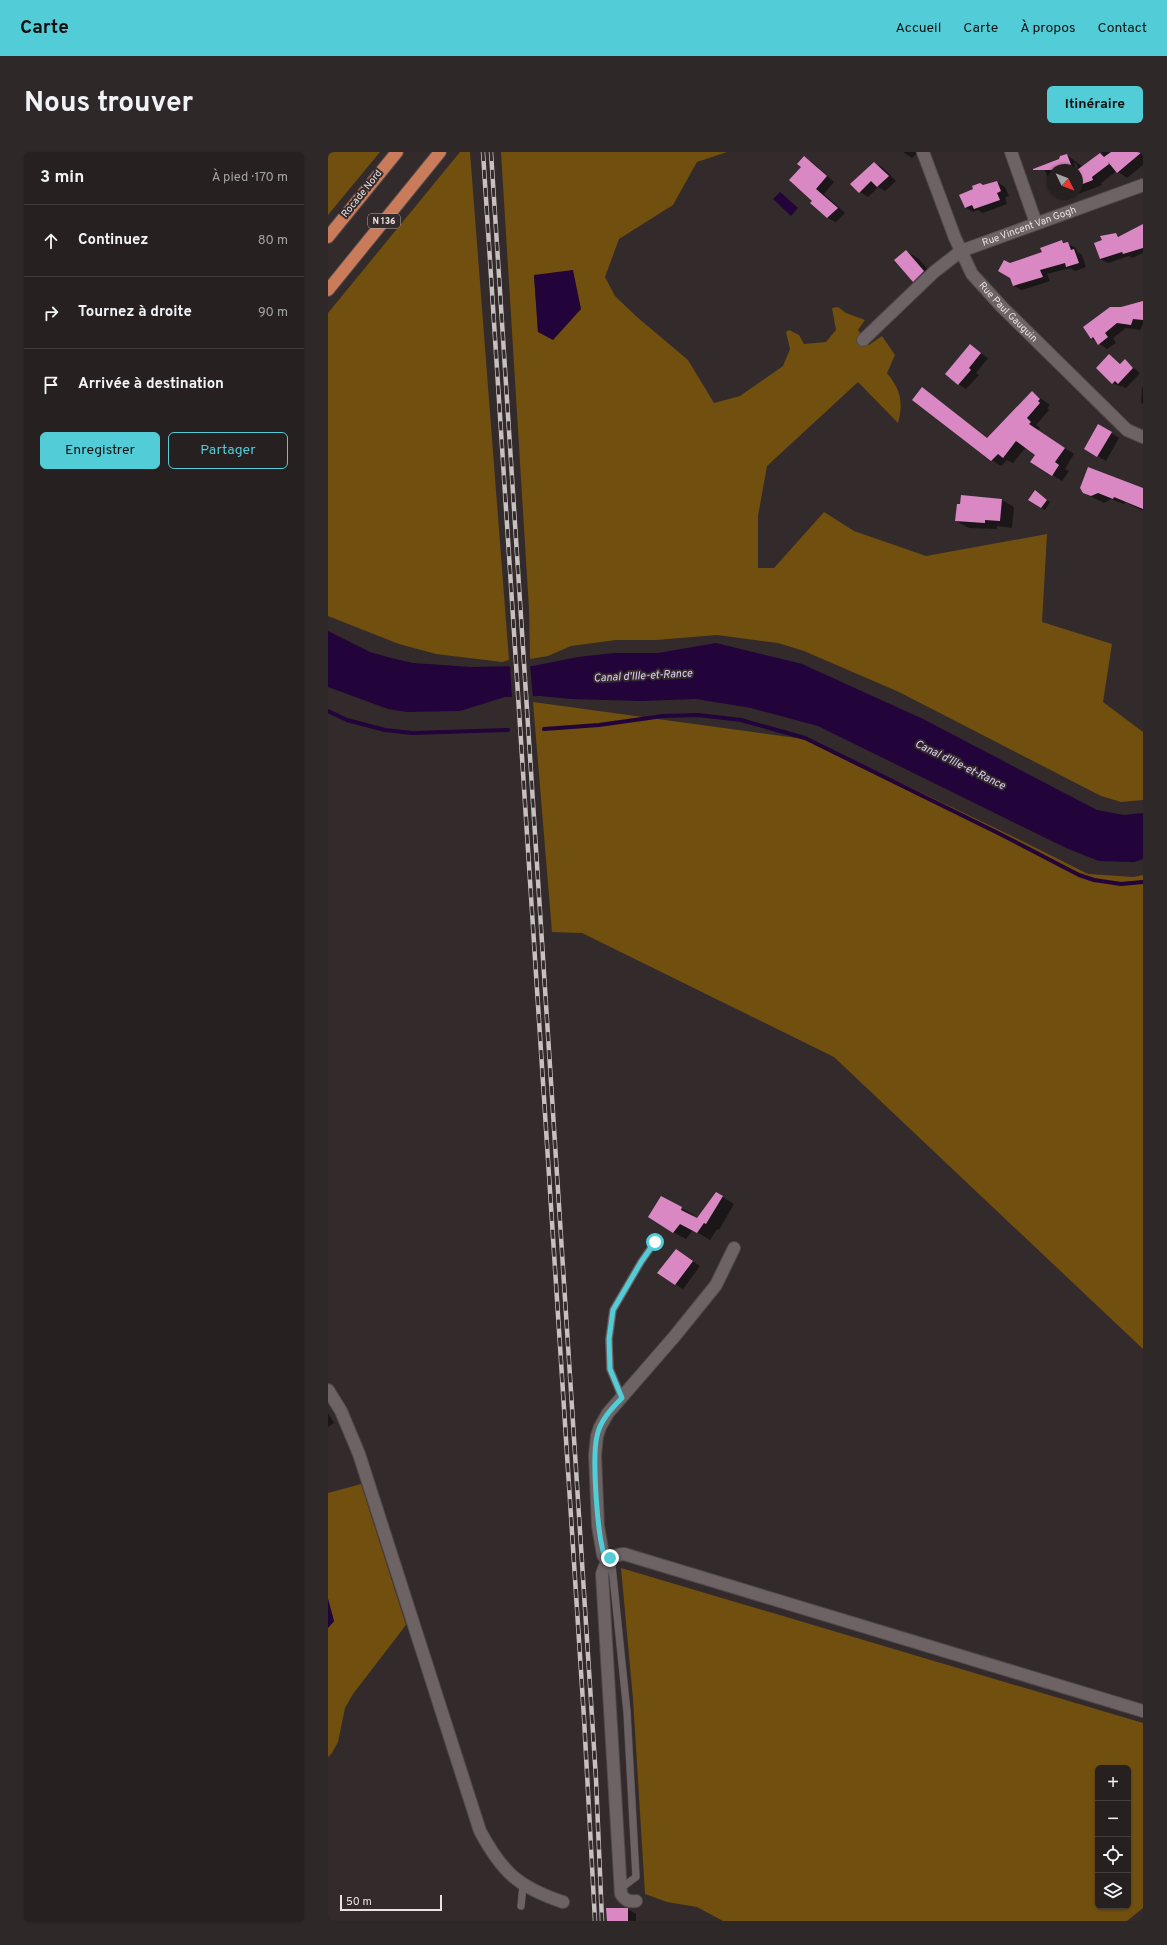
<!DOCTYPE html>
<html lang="fr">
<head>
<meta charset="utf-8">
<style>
	body { margin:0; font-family:Overpass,sans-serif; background:#2e2829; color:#f1f3f6 }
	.controls { position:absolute; right:12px; bottom:12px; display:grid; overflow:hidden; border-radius:6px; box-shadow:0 1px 3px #0004 }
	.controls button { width:36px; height:36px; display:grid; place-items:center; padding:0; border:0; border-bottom:1px solid #423e3e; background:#262020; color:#f1f3f6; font:20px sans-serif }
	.compass { position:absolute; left:719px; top:12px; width:36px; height:36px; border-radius:50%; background:#262020; box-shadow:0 1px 3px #0004; rotate:133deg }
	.scale { position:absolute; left:12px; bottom:10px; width:102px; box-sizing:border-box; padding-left:4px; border:2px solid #e8e2e2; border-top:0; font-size:11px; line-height:14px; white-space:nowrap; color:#e8e2e2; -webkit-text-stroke:3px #332a2b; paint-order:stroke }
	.stop { position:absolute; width:12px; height:12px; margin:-9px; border:3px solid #52ccd6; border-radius:50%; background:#fff }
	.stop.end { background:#52ccd6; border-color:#fff; box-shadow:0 1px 4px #0008 }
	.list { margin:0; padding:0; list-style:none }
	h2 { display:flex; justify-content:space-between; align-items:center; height:52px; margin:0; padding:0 16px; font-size:17px }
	h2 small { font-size:13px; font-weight:400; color:#a4a3a5 }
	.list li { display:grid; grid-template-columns:26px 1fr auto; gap:12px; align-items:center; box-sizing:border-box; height:72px; padding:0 16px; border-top:1px solid #423e3e }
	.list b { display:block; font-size:15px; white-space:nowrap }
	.list em { font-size:13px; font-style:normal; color:#a4a3a5 }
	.actions { display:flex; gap:8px; padding:12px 16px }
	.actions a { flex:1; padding:9px 0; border:1px solid #52ccd6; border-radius:6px; text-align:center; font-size:14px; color:#52ccd6 }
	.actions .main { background:#52ccd6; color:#111 }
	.icon { flex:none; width:22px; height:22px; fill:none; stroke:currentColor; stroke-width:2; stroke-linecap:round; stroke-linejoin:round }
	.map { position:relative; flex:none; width:815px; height:1769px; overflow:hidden; border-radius:6px }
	header { display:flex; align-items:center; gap:24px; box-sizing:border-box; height:56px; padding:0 20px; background:#52ccd6; color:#111 }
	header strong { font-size:19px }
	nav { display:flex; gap:22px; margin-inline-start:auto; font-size:14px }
	.intro { display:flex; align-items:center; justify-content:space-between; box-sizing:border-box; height:96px; padding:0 24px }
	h1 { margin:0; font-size:28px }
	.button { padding:10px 18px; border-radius:6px; background:#52ccd6; color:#111; font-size:14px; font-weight:700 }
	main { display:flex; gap:24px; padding:0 24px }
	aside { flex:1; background:#262020; border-radius:6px; box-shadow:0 1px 3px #0004 }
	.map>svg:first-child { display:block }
	.green { fill:#704f0f; fill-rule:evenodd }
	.water { fill:#22033a }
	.pier { fill:#332a2b }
	.shadow { fill:#0007 }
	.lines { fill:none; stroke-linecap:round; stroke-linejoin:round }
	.stream { stroke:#22033a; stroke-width:4 }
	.building { fill:#d988c3 }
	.service-casing { stroke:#50494a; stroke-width:8 }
	.minor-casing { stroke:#50494a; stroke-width:14 }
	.trunk-casing { stroke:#50494a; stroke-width:14 }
	.service { stroke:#6d6364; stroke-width:7 }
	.minor { stroke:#6d6364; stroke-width:12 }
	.trunk { stroke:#ca7c5a; stroke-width:12 }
	.rail-casing { stroke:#c6c0c0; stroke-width:4.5 }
	.rail { stroke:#332a2b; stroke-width:3; stroke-dasharray:9; stroke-linecap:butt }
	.route { stroke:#52ccd6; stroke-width:5 }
	.labels { text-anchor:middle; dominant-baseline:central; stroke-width:4; stroke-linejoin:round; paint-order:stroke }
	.shield { fill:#332a2b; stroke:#b2abab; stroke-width:1 }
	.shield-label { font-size:9px; font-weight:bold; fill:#e8e2e2 }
	.street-label { font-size:10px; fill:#e8e2e2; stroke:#332a2b }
	.water-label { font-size:11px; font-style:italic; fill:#e0cef9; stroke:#332a2b }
</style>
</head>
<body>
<header>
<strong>Carte</strong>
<nav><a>Accueil</a><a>Carte</a><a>À propos</a><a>Contact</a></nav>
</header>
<div class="intro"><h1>Nous trouver</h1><a class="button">Itinéraire</a></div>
<main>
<aside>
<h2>3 min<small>À pied · 170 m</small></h2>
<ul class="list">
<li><svg class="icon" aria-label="ahead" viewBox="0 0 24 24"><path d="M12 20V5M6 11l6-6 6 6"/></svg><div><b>Continuez</b></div><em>80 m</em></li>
<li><svg class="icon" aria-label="right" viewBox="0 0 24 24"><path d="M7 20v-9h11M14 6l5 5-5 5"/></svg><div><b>Tournez à droite</b></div><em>90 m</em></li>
<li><svg class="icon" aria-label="arrive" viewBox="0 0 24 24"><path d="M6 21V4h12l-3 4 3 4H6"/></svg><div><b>Arrivée à destination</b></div></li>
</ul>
<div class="actions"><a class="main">Enregistrer</a><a>Partager</a></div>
</aside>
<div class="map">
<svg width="815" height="1769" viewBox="0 0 815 1769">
	<rect width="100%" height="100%" fill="#332a2b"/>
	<!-- green -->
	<path class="green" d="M0,0H52L0,63Z
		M132,0H142L181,508L174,510L108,502L71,492L0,464V161Z
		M173,0H399L369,10L345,53L291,87L277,125L287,144L309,165L360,208L386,251L412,244L455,214L462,197L458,180L461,178L471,183L476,192L498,190L508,178L504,156L510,155L518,161L537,168L530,178L541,193L554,184L567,203L559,221C572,237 576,250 570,271L530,230L439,314L430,364V416H446L496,360L526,379L598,404L719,382L714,470L784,492L775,550L815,580V648L793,650L773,644L571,540L476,499L450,491L389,483L328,488H288L243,494L220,504L202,507L201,457ZM206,123L253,157L239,171L210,180Z
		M205,550L483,588L686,685L760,722L806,725L815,723V1197L506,905L254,781L224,780Z
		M33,1332L78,1473L25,1542L17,1556L10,1590L4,1601L0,1605V1476L6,1469L0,1447V1341Z
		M293,1416L815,1571V1756L799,1769H395L369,1755L339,1750L317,1742L305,1547ZM770,1616H800V1754H770Z"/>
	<!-- water -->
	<path class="water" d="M452,40L470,56L463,64L445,47Z
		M245,118L253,157L225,188L210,180L206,123Z
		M0,479L42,500L63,506L85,511L143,515L205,514L250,505L286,501H330L388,491L474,512L595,567L769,658L796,663L815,661V707L806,710L771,709L738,696L490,574L423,556L368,547L313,549L243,547L212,544L177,545L132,559L79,560L60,557L0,535Z
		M0,1447L6,1469L0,1476Z"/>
	<!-- pier -->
	<path class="pier" d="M202,512L205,546L184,547L182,514Z"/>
	<!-- shadow -->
	<path class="shadow" d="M575,0H591L584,6Z
		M774,0H813L815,3V13L799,26L789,19L773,31L774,33L740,46L733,42H749V20L752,22L748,11H746L748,18H725V28L720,25L716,17L718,13L739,3L755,15Z
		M476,6L484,10L506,30L496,42L517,61L508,70L500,66L474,15Z
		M546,11L554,15L568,29L557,39L550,35L540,45L532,40Z
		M669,30L677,35L681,44L677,45L679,52L655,61L650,58L645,60L637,55L655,34Z
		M815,72V101L804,106L801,104L780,111L772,107L788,82L792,85Z
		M734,89L748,96L749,100L754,103L758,115L747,119L742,116L719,122L722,129L694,138L686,134L681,112L715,101Z
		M578,99L591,107L608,127L597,136L585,129Z
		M815,150V172L812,178L798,176L785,186L788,191L779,197L763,186L793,156Z
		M642,194L660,206L648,221L651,223L638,237L630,232Z
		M781,203L793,212L797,209L812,221L798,236L794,234L793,235L785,231Z
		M814,235H815V252L813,251Z
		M594,237L663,290L705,241L722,253L719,256L721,258L708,273L712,276L710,279L746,302L737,317L741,319L734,329L704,310L708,303L698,295L685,311L679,308L673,314L664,308Z
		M771,273L791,286L778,309L757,296Z
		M815,337V359L797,350L796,352L783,347L776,351L756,341Z
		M711,342L722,350L717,358L713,356Z
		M674,348L686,355L684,376L669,374V377L641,376L628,369Z
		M388,1041L406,1052L391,1078L389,1077L382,1088L365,1078L358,1087L345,1080L333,1045L366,1063L365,1065L369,1067Z
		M348,1098L372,1114L355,1137L347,1132Z
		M0,1261L6,1271L0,1275Z
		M300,1757L308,1762V1769H280Z"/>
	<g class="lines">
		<!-- stream -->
		<path class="stream" d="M0,559L19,568L57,578L84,581L180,578
			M216,577L271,573L335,564L370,563L413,568L477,586L672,682L751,723L766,728L793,732L815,730"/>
	</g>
	<!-- building -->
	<path class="building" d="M783,0H814L789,21L780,10L781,12L764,25L765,28L752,33L751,30L749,31V18L772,1L776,5Z
		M739,2L745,18H705V17L731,7L732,4Z
		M476,4L499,24L488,37L510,56L499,66L482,51L484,49L461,28L473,15L469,12Z
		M546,10L561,24L549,35L543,29L531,41L522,32Z
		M669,29L673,39L669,41L672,48L646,57L644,53L637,56L631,43L645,37L644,34L652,31L655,33Z
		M815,72V96L795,102L794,100L772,107L766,91L774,88L772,84L788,81L790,85Z
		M734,88L735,91L740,90L743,98L746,97L751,111L738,115L737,111L712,118L715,125L685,134L682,126L670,119L676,108L682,111L714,100L712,96Z
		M578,98L596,119L585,130L566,108Z
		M815,149V168L805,167L803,173L789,171L777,181L780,185L770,193L765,185L763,187L755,175L782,155H793Z
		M642,192L653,201L641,216L643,218L630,233L617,222Z
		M781,202L792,212L797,207L805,216L790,232L787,229L784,232L768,216Z
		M594,235L659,286L704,239L712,247L710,249L712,251L699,266L703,270L701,272L737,296L727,310L731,313L724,324L702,310L707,303L688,289L675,306L670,302L663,309L584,248Z
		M770,272L784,280L769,305L756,297Z
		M760,315L815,336V357L786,345L785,347L770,341L763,344L755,341L752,336Z
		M707,338L719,348L713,356L700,348Z
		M633,343L674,347L672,369L657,368V371L627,369L629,352H632Z
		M388,1040L395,1044L378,1072L376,1071L369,1081L352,1072L345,1081L320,1065L333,1044L354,1055L353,1058L369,1066Z
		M348,1097L365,1109L347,1133L329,1121Z
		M278,1756H300V1769H279Z"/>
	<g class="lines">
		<!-- service casing -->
		<g class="service-casing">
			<path id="service" d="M294,1246L282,1217L281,1187L285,1158L313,1110L327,1090
				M279,1409L284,1414L299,1560L308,1725L293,1736
				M193,1754L195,1733"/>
		</g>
		<!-- minor casing -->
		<g class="minor-casing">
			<g id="minor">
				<path id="s1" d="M595,0L627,86L644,122L674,155L799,278L815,285"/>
				<path d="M683,0L708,71"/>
				<path id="s2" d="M535,188L606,120L633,99L815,33"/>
				<path d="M0,1238L13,1259L31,1302L152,1679C174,1720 190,1735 235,1750"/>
				<path d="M279,1409L275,1403L270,1374L267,1303L269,1284L272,1275L280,1261L346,1185L388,1133L406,1096"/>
				<path d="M308,1749C300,1750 297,1748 293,1742L274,1422C278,1409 283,1403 296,1402L815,1559"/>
			</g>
		</g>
		<!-- trunk casing -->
		<g class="trunk-casing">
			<path id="trunk" d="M0,85L69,0
				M0,138L112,0"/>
		</g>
		<!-- service -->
		<use href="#service" class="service"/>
		<!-- minor -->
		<use href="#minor" class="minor"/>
		<!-- trunk -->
		<use href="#trunk" class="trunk"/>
		<!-- rail casing -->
		<g class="rail-casing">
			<path id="rail" d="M155,0L256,1566L267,1769
				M163,0L268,1627L274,1769"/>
		</g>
		<!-- rail -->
		<use href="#rail" class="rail"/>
	</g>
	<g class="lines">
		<!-- route -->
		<path class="route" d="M282,1406L279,1410C269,1392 264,1305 269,1284C272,1269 283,1257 294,1246L282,1217L281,1187L285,1158L313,1110L327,1090"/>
	</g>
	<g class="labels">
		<!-- shield labels -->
		<rect class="shield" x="40" y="62" width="32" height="14" rx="3"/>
		<g class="shield-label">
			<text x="56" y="69">N 136</text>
		</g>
		<!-- street labels -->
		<g class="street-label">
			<text transform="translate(34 42) rotate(-51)">Rocade Nord</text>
			<text stroke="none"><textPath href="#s2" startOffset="205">Rue Vincent Van Gogh</textPath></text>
			<text stroke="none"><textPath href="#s1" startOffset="184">Rue Paul Gauguin</textPath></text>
		</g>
		<!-- water labels -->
		<g class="water-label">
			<text transform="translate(315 524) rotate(-3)">Canal d'Ille-et-Rance</text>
			<text transform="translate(632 613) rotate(26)">Canal d'Ille-et-Rance</text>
		</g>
	</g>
</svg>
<div class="controls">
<button>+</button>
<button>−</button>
<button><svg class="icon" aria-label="locate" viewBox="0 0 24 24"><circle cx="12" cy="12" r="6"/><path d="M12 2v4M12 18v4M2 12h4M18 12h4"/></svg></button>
<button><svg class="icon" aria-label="layers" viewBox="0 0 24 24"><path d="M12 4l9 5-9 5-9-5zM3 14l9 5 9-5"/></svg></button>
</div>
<svg class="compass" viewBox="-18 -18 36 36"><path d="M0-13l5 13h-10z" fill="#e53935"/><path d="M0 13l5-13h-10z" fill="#a4a3a5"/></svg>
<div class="scale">50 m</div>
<div class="stop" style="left:327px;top:1090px"></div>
<div class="stop end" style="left:282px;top:1406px"></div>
</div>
</main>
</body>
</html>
